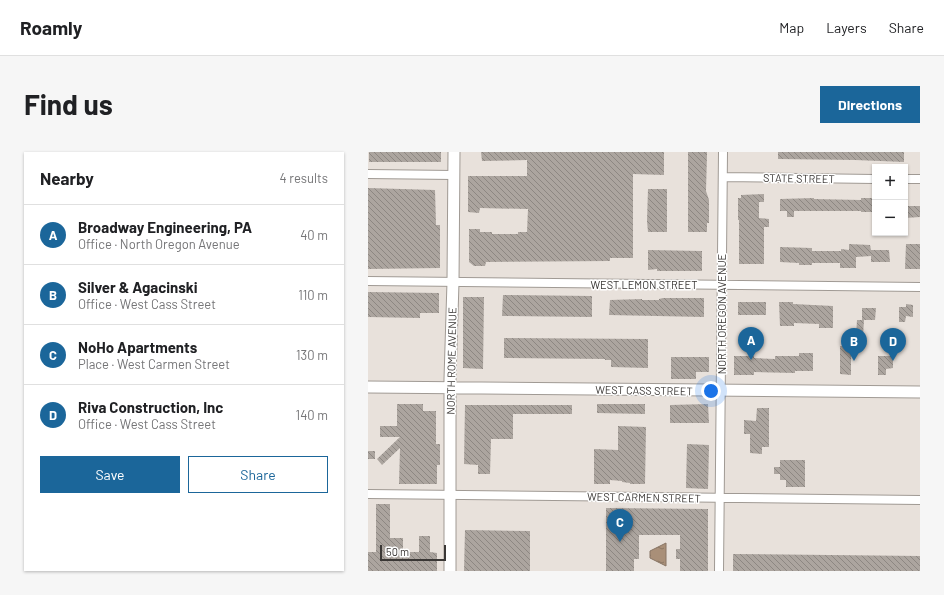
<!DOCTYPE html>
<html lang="en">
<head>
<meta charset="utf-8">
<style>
	body { margin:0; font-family:Barlow,sans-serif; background:#f6f6f6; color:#202124 }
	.controls { position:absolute; right:12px; top:12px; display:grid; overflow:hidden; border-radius:0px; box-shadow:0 1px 3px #0004 }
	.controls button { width:36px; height:36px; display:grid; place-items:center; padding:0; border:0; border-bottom:1px solid #e0e0e0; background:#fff; color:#202124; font:20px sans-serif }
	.scale { position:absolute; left:12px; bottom:10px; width:66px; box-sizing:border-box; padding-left:4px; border:2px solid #3a3735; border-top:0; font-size:11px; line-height:14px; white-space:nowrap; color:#3a3735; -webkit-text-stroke:3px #fff; paint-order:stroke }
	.you { position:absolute; left:343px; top:239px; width:14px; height:14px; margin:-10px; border:3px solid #fff; border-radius:50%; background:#1a73e8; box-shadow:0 0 0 6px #1a73e833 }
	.badge { display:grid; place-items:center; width:26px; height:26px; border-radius:50%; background:#1b669a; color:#fff; font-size:13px; font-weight:700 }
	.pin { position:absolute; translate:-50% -33px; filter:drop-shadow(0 1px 2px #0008) }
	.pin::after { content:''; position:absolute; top:21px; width:14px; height:12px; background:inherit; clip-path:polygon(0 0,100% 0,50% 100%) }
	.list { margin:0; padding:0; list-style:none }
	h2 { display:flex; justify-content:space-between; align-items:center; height:52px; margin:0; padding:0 16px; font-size:17px }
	h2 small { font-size:13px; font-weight:400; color:#757577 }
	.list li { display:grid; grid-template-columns:26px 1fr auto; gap:12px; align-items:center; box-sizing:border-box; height:60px; padding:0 16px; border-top:1px solid #e0e0e0 }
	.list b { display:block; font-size:15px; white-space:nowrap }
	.list p { margin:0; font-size:13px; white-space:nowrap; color:#757577 }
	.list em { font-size:13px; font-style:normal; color:#757577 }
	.actions { display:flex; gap:8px; padding:12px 16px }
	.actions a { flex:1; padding:9px 0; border:1px solid #1b669a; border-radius:0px; text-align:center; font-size:14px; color:#1b669a }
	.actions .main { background:#1b669a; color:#fff }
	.map { position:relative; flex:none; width:552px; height:419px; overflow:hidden; border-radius:0px }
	header { display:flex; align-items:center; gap:24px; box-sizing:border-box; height:56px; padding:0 20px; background:#fff; border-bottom:1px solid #e0e0e0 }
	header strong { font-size:19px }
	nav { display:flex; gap:22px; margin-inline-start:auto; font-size:14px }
	.intro { display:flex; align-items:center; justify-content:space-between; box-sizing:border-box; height:96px; padding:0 24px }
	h1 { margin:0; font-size:28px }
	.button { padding:10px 18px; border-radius:0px; background:#1b669a; color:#fff; font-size:14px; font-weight:700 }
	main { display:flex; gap:24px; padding:0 24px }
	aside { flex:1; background:#fff; border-radius:0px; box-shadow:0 1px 3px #0004 }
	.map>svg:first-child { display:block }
	.water { fill:url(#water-ripples); stroke:#887564 }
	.building { fill:url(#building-back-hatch) }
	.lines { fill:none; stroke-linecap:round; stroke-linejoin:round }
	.street-casing { stroke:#a09a94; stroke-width:10 }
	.secondary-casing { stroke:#a09a94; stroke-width:13 }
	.street { stroke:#fff; stroke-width:8 }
	.secondary { stroke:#fff; stroke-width:11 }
	.labels { text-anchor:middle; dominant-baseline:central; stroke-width:3; stroke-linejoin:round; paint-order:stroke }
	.street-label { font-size:11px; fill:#3a3735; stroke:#fff }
</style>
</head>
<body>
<header>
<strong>Roamly</strong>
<nav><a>Map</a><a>Layers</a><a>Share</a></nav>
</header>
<div class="intro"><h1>Find us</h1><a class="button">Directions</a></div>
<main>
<aside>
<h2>Nearby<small>4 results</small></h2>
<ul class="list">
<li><span class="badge">A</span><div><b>Broadway Engineering, PA</b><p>Office · North Oregon Avenue</p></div><em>40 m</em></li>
<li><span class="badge">B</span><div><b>Silver &amp; Agacinski</b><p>Office · West Cass Street</p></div><em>110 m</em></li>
<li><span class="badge">C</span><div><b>NoHo Apartments</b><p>Place · West Carmen Street</p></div><em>130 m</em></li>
<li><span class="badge">D</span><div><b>Riva Construction, Inc</b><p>Office · West Cass Street</p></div><em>140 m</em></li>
</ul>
<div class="actions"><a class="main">Save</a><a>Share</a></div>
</aside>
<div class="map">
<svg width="552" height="419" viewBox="0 0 552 419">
	<defs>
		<pattern id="water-ripples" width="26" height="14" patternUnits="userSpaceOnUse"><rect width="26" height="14" fill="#a98f78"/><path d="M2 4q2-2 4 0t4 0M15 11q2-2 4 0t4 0" fill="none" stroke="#8b7663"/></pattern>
		<pattern id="building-back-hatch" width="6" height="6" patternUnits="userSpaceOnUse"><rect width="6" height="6" fill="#aca59f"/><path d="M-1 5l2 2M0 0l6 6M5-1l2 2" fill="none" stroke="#8d8782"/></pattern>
	</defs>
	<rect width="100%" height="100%" fill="#e8e1db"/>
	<!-- water -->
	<path class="water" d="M298,391V414L282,406V399Z"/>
	<!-- building -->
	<path class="building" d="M1,0H73V10H1Z
		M113,0H296V23L265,22V106H242V109L118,110L117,114H106L101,110V77H112V80H124V82H150V80H159L160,57L112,56L111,61L100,60V24H159V8L114,9Z
		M320,0H339V3L338,39L341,48V71H339V80H320Z
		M410,0H536V10L487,8L410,7Z
		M0,36L67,38L68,73H72V116L0,117Z
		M280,37H299V80H280L279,69Z
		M396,42V50H391V66L401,67V75H396V112H371V68H370V46H373V43Z
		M446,46V47L493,48V46H507L506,60H493V59H426V65H419V59H412V47Z
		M537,54H552V65L537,66Z
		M481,92L502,93L503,98H521L522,110H503V104L488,105V116H472V111H444V113H431V111L412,110V95L444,96V99H473V97L481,98Z
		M538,92H552V117H537Z
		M280,98L334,99V119H289V117L280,118Z
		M0,140L71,141V161H52V166L0,165Z
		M135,143L224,144V165L134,164Z
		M95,145H116L115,217L95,216Z
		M295,146H336V165L241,163L242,148L274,147V148H291V147Z
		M370,150H398V163H370Z
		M411,150H425V152L465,154V176H451V172L426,171V174H412Z
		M538,152L545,153V165L538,164L537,170H531V155H538Z
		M494,156H508L507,168H494Z
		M489,168H496L495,184H488Z
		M136,186L280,187V216L243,215V208H237V207L136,206Z
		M472,194H483V223L472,222Z
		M431,201H445V219H427V221L386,220V223H366V204H386V206L407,207V204H431Z
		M510,204H525V216L518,217V223H510Z
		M303,205H341V220H328V227H303Z
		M29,252H55V259H68V292H72V313H69V332H31L32,296L14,313L9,307L32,285H12V274H29Z
		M229,252H277V262L229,261Z
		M340,252L341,271H302V253Z
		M97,253H204V262H145V287H123L122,322H110V313L96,312Z
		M389,256H401V295H394V302L382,301V282H376V268L388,269Z
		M250,274L278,275L277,332H262V331L254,330V329L242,328V332H226V297L250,298Z
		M319,292L341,293L340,337L318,336Z
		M0,299H7V307H0Z
		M412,308H437V335H418V328H412V322H406V315H412Z
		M8,352H22V386H35V400H51V384H62V400L69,401V419H0V400H8Z
		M238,356L340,357V419H312V407H308V397H312V383H271V407H266V419H238Z
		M97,378L162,379V419H96Z
		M365,402L552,404V419H365Z"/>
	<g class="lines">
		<!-- street casing -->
		<g class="street-casing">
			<path id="street" d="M0,22L86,23
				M355,25L507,27
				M537,27H552
				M0,129L552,135
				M0,342L552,348
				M351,419L355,0"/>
		</g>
		<!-- secondary casing -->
		<g class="secondary-casing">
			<path id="secondary" d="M0,235L552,240
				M82,419V227L85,130L86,0"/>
		</g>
		<!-- street -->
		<use href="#street" class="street"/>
		<!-- secondary -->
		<use href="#secondary" class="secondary"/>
	</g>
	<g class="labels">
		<!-- street labels -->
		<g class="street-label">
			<text transform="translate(431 26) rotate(1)">STATE STREET</text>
			<text x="276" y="132">WEST LEMON STREET</text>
			<text transform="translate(353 162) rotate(-90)">NORTH OREGON AVENUE</text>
			<text transform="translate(83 209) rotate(-89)">NORTH ROME AVENUE</text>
			<text transform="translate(276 238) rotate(1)">WEST CASS STREET</text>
			<text transform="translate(276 345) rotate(1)">WEST CARMEN STREET</text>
		</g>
	</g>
</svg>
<div class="controls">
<button>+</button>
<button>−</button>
</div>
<div class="scale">50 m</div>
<div class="you"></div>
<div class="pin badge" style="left:383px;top:208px">A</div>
<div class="pin badge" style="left:486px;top:209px">B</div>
<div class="pin badge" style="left:252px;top:390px">C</div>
<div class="pin badge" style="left:525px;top:209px">D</div>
</div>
</main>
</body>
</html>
